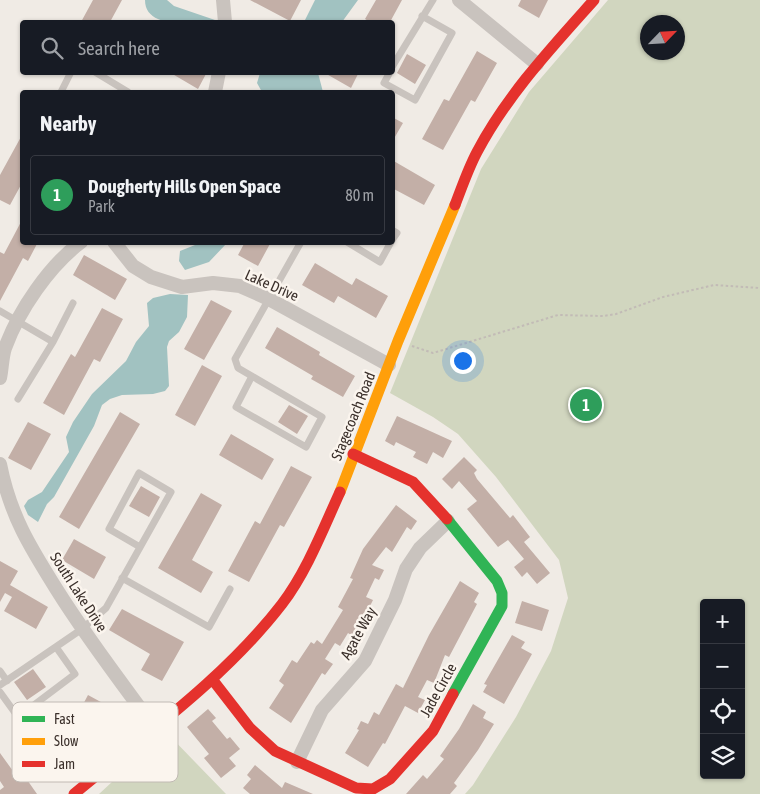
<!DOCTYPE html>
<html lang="en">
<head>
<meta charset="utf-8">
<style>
	body { margin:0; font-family:"Asap Condensed",sans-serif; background:#242831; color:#f1f3f6 }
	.controls { position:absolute; right:15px; bottom:15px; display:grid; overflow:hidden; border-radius:5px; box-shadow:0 1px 4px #0004 }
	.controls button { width:45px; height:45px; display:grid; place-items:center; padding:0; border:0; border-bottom:1px solid #363941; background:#171b24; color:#f1f3f6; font:25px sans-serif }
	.compass { position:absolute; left:640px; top:15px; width:45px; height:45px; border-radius:50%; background:#171b24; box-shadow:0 1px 4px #0004; rotate:65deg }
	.you { position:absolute; left:462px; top:360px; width:18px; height:18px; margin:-12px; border:4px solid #fff; border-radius:50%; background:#1a73e8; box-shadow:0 0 0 8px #1a73e833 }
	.badge { display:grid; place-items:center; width:32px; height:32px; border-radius:50%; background:#7a716c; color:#fff; font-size:16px; font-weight:700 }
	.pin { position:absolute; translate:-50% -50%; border:2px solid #fff; box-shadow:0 1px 5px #0006 }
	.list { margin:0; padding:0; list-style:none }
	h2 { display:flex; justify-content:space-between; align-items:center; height:65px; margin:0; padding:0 20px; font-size:21px }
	h2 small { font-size:16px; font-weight:400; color:#9ea1a6 }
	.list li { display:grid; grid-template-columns:32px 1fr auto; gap:15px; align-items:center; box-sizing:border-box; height:80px; margin:0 10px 10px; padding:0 10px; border:1px solid #363941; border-radius:5px }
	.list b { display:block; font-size:19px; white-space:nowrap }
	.list p { margin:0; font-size:16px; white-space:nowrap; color:#9ea1a6 }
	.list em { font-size:16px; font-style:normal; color:#9ea1a6 }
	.icon { flex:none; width:28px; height:28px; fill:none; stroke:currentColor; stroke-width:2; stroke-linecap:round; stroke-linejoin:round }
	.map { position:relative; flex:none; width:760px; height:794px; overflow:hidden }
	.search { position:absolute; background:#171b24; box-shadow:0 1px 4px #0004; left:20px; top:20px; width:375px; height:55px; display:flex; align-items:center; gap:12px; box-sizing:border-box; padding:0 18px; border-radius:5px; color:#9ea1a6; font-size:19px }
	.panel { position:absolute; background:#171b24; box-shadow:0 1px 4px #0004; left:20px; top:90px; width:375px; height:155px; border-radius:5px }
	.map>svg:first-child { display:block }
	.green { fill:#d1d6bf; fill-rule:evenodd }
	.water { fill:#a1c2c1 }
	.building { fill:#c3afa7 }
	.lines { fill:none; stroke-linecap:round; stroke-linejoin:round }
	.path { stroke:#c2bbb6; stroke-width:2; stroke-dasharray:2.5 2.5; stroke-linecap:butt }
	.lane { stroke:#c9c3be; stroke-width:7 }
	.street { stroke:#c9c3be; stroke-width:14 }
	.fast { stroke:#30b455; stroke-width:11 }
	.slow { stroke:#ff9f0a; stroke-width:11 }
	.jam { stroke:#e5322d; stroke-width:11 }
	.labels { text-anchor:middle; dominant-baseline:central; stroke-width:5; stroke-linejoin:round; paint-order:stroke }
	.street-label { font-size:15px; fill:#3b302b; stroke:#fbf5ee }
	.key { fill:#fbf5ee; stroke:#c1bab4; stroke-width:1 }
	.key-label { font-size:14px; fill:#3b302b }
</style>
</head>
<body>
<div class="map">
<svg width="760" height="794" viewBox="0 0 760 794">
	<rect width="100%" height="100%" fill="#f0ebe5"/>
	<!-- green -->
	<path class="green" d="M608,0H760V794H465L473,785L516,717L551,651L568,598L559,560L496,477L458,434L433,417L390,393L481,169L529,92ZM678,22V52H648V22ZM704,603H741V775H704Z
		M166,732L226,794H99Z"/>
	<!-- water -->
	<path class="water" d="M145,0H167L174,6L215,20V22C194,23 145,30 145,0Z
		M315,0H358L342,22H304Z
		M260,73H318L323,92H262L257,83Z
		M200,243H227L209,262L185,270L179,261L180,251Z
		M170,294L188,295L187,317L179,332L169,341L167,347L169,386L165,391L153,394L122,395L110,399L102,405L94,426L54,497L47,504L38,522L28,515L24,506L28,500L42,492L69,452L66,437L73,422L92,394L126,361L136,342L149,326L147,303L153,298Z"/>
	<!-- building -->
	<path class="building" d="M93,0H122L110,22H81Z
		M250,0H301L290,21Z
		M376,0H402L390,22H370L365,19Z
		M521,0H548L539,18L518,6Z
		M477,51L497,63L475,102L471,100L443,150L422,139L444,99L449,101Z
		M407,54L426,65L415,84L397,73Z
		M169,72H207L198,89Z
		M323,72H359L351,88Z
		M392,117L403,123L392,142Z
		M22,135V183L10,205L0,200V175Z
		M392,160L435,185L424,205L392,188Z
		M22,220V242H38L28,261L23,258L0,301V252L4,254Z
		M245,242H271L258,266L238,255Z
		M84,255L127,279L115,300L73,275Z
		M315,263L352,285L356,278L388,296L376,318L338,296L334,303L302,285Z
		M211,300L232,311L204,360L184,349Z
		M102,308L123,319L100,362L94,359L64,415L43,403L71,354L75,357Z
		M277,327L320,352L319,355L355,376L343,397L311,379L313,376L265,348Z
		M202,365L222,376L195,426L175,415Z
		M289,405L308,416L297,434L278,422Z
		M120,412L140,424L79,529L59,517Z
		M397,416L452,441L443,458L433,452L427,464L413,457L416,452L396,442L394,446L385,441Z
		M28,422L51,434L31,470L8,458Z
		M231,434L274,459L262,480L219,455Z
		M464,457L477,470L474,473L477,479L510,518L513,515L530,537L524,542L550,573L537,584L527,572L522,577L514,567L524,559L508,540L498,547L467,509L477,501L459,481L452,489L442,479Z
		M291,466L312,477L284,527L280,525L249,582L228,571L255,521L260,524Z
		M141,486L160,497L149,517L129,506Z
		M201,493L222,505L192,560L213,572L201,593L158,568Z
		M396,505L417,521L411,530L407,527L392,552L386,547L372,565L384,570L379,580L375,578L366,597L373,600L358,630L354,637L348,633L340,646L335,643L325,659L333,664L325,675L322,673L291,723L269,708L284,685L279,681L292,660L297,663L311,642L314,644L317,640L322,644L343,610L338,607L353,579L350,578L363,549Z
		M74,539L106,557L94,579L62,560Z
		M0,561L18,571L10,585L48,607L36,629L4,611L12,597L5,593L0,602Z
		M460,581L479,593L474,602L477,604L449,657L445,655L434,683L427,680L418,697L425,700L418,713L405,706L385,744L383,743L368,767L345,753L359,730L357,729L361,721L368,724L374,712L379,715L396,684L403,688L429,635Z
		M522,601L549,610L542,631L515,623Z
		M122,609L184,642L162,681L141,670L150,654L109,630Z
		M512,635L525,642L521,648L532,654L504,704L483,692L487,685L484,684Z
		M33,669L46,687L27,700L14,682Z
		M88,695L110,707L93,739L71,727Z
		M473,704L486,712L483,718L494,724L478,750L454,783L457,786L450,794H406L423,775L427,779L444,759L440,756L459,729Z
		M208,709L216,718L212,721L227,739L230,737L240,749L229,758L236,766L221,778L204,758L209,754L187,727Z
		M0,753L18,778L23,774L37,794H0V790L4,787L0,781Z
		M255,765L282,788L285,782L313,794H250L243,788L251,779L247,775Z"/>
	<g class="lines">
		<!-- path -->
		<path class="path" d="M412,346L433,353L558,315L603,316L616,314L663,297L714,285L760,288"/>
		<!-- lane -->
		<path class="lane" d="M392,67L433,0
			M95,72L128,92
			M390,72L384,83L415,100L452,33L422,16
			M61,92L71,72
			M392,230L397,233L392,240
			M347,242L380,262L391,242
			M0,311L53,342
			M252,376L236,407L306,447L322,417L238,368L235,359L301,242
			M18,399L53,342L73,303
			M122,578L209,627L230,589
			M0,671L7,681
			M0,685L82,629L106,608L171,492L139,473L109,529L140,547
			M0,692L18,717L75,674L56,647"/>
		<!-- street -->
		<path class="street" d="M223,0L225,22
			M459,0L537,64
			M215,92L219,72
			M114,242L133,266L151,277L182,287L213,283L240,286L269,299L389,365
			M0,378C2,369 2,357 5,348C19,310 49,266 81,242
			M0,464C10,515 30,547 57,590C87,638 121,682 154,727
			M297,762L322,710L365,661L395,600L406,569L420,548L448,521"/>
		<!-- fast -->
		<path class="fast" d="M447,519L497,581L502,593V606L453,694"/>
		<!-- slow -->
		<path class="slow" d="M340,492L398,341L455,205"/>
		<!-- jam -->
		<path class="jam" d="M455,205C462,187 468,169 477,152C507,95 552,47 594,0
			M353,454L413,482L447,519
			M212,679L250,728L275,751L356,788L373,789L390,779L433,731L453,694
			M74,794C146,734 225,678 282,604C307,571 323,529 340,492"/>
	</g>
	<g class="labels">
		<!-- street labels -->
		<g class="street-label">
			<text transform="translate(272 285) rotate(24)">Lake Drive</text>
			<text transform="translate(353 416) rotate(-68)">Stagecoach Road</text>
			<text transform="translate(79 592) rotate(57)">South Lake Drive</text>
			<text transform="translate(358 633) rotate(-61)">Agate Way</text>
			<text transform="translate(438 690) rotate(-61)">Jade Circle</text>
		</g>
	</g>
	<!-- legend -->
	<rect x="12" y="702" width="166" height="80" rx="8" class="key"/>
	<rect x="22" y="716" width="23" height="6" fill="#30b455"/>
	<rect x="22" y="738" width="23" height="7" fill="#ff9f0a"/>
	<rect x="22" y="761" width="23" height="6" fill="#e5322d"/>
	<g class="key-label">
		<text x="54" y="724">Fast</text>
		<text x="54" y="746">Slow</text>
		<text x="54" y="769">Jam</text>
	</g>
</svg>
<div class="controls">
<button>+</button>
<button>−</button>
<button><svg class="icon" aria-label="locate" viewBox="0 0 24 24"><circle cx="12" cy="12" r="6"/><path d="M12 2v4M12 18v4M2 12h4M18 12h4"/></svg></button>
<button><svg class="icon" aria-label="layers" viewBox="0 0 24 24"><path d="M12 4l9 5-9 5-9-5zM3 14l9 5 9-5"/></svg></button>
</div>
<svg class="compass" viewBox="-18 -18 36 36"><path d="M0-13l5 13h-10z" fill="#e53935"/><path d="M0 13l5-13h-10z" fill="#9ea1a6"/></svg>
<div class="you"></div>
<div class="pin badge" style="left:586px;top:405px;background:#2e9e5b">1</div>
<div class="search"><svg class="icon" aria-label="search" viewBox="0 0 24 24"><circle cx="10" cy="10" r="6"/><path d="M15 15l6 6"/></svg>Search here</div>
<section class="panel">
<h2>Nearby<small></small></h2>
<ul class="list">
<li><span class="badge" style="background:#2e9e5b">1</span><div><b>Dougherty Hills Open Space</b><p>Park</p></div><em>80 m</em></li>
</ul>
</section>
</div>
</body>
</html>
